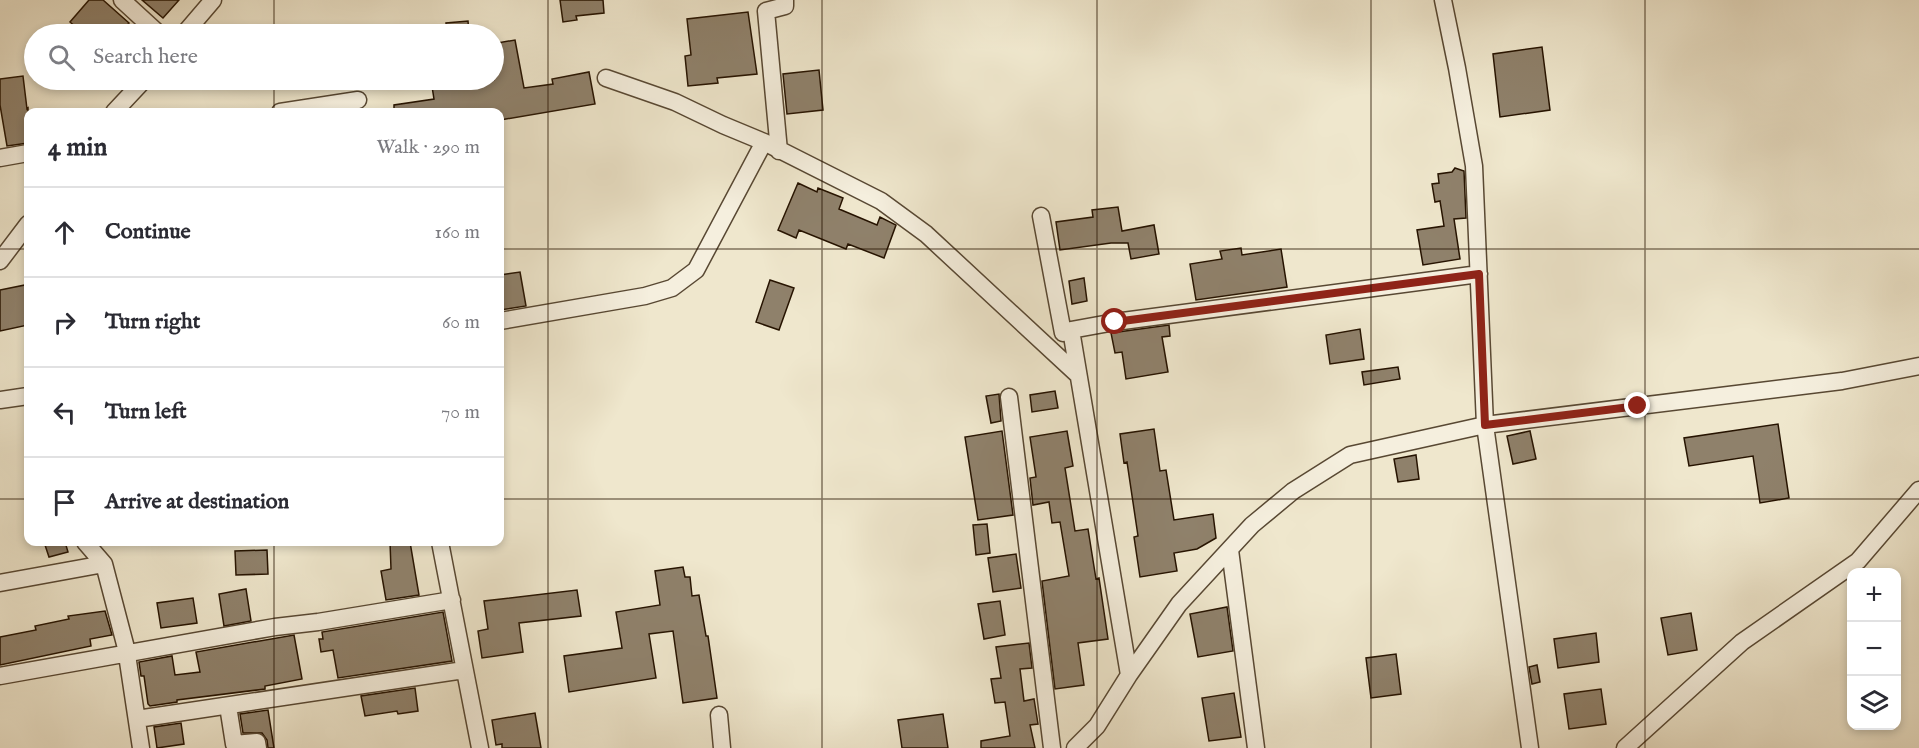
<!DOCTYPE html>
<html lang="en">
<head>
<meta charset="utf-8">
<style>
	body { margin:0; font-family:"IM FELL English",serif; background:#f2f2f3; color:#2b2b33 }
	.controls { position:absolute; right:18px; bottom:18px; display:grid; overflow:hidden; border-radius:12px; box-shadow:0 3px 9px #0003 }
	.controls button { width:54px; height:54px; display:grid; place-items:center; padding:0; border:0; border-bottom:2px solid #e1e1e2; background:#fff; color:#2b2b33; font:30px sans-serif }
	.stop { position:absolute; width:18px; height:18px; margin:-14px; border:4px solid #8f2418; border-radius:50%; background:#fff }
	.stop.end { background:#8f2418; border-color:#fff; box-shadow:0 2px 6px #0008 }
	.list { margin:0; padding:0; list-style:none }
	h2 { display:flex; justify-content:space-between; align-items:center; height:78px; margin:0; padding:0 24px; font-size:26px }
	h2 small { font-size:20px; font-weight:400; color:#7c7c81 }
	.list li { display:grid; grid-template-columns:39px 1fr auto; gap:18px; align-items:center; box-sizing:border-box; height:90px; padding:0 24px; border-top:2px solid #e1e1e2 }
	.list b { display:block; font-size:22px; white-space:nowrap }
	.list em { font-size:20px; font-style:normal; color:#7c7c81 }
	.icon { flex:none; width:33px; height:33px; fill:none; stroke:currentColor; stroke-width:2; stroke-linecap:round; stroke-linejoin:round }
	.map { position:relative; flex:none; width:1919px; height:748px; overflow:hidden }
	.search { position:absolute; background:#fff; box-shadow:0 3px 9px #0003; left:24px; top:24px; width:480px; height:66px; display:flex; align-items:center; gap:15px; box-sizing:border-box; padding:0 21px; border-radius:33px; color:#7c7c81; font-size:22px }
	.panel { position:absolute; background:#fff; box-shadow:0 3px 9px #0003; left:24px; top:108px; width:480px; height:438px; border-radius:12px }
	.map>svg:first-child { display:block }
	.building { fill:#8f816b; stroke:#261300; stroke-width:1.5 }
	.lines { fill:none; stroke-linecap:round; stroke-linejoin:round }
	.minor-casing { stroke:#584833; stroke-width:19 }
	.minor { stroke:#f5efde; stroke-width:16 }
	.route { stroke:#8f2418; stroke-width:8 }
	.grid { fill:none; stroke:#261300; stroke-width:1.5; stroke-opacity:0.55 }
</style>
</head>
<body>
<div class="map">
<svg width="1919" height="748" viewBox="0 0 1919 748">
	<rect width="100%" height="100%" fill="#efe7cd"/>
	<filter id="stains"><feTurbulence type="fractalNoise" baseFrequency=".00333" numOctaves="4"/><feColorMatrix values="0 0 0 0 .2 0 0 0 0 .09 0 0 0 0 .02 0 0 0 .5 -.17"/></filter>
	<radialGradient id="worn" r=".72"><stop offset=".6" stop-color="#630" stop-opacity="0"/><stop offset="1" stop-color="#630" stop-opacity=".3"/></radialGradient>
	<!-- building -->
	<path class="building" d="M89,0H103L129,23L118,34H84L70,22Z
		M142,0H179L163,18Z
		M560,0H603L604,13L576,16L577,20L563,22Z
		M748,12L757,74L717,78L718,83L688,86L685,56L691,55L687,19Z
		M468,21L469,34H447L446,23Z
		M515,40L524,88L553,84L552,79L589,72L595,104L500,120V112H394V105L434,99L431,80H494V50H498L497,43Z
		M1542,47L1550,110L1500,117L1493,54Z
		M819,70L823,110L787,114L783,74Z
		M23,76L27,109L28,108V143L7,146L0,105V79Z
		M1455,168L1464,171L1466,218L1454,219L1460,259L1423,265L1417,230L1444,226L1440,201L1435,202L1432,184L1439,183L1438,174L1452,172Z
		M798,183L817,192L818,188L843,198L839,209L877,225L880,217L896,225L884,258L848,244L846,249L799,230L796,238L778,230Z
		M1118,207L1122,231L1154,225L1159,254L1131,259L1128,243H1111L1060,250L1056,222L1093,217L1092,210Z
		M1241,248L1242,255L1281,249L1287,287L1196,300L1190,264L1222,259L1220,251Z
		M520,272L526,306L500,310V275Z
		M1084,278L1087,301L1072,304L1069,281Z
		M770,280L794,288L779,330L756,322Z
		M25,285L28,302V325L0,331V290Z
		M1169,325L1170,336L1162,337L1168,372L1126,379L1122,352L1115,353L1111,333Z
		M1360,329L1364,359L1330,364L1326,335Z
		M1398,367L1400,379L1364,385L1362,372Z
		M1055,391L1058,408L1032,412L1030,395Z
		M999,394L1001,421L991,423L986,396Z
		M1778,424L1789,498L1760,503L1753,456L1689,466L1684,438Z
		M1154,429L1160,471L1166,470L1174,520L1213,514L1216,538L1197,549L1174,553L1177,571L1140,577L1134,537L1138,536L1127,462L1124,463L1120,434Z
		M1002,431L1013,515L978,520L965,437Z
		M1067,431L1073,466L1065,468L1075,531L1088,529L1096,579L1099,578L1108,639L1078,643L1084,685L1055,689L1042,581L1069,576L1060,522L1052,523L1049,502L1033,505L1030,478L1036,477L1030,437Z
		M1530,431L1536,459L1513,464L1507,436Z
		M1416,455L1419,479L1398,482L1394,459Z
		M987,524L990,553L976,555L973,525Z
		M44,542H65L68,552L49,557Z
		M390,542H410L419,595L386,600L381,571L391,569Z
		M267,550L268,574L236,575L235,551Z
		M1016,554L1021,588L993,592L988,558Z
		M683,567L685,577H690L692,596L699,595L706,636H708L717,698L683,703L673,631L649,634L656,678L569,692L564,656L622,648L616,612L660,605L655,571Z
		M246,589L251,621L224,626L219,594Z
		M577,590L581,616L519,623L523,652L482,658L478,631L488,629L484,601Z
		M193,598L197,623L161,628L157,603Z
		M1000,601L1005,635L984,639L978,604Z
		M1227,607L1233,651L1198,657L1190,614Z
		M105,611L112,635L90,639L91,646L0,665V637L36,630L35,626L69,619L68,616Z
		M443,612L452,661L338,678L333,650L321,652L319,639H323L322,632Z
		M1691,613L1697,650L1668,655L1661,618Z
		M1596,633L1599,662L1558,668L1554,639Z
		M294,635L302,679L265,686V689L177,700V702L150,706L148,704L144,676H141L139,662L172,656L175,675L200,672L196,652Z
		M1029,643L1032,668L1020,669L1024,701L1034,699L1038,724L1030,725L1035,748H981V741L1010,736L1005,702L995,703L991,679L1001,678L996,647Z
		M1396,654L1401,694L1371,698L1366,658Z
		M1537,665L1540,682L1532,684L1529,667Z
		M415,688L418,711L398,714L397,711L365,716L361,696Z
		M1601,689L1606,724L1569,729L1564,694Z
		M1234,693L1241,737L1209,741L1202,698Z
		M268,710L274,748H268L267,740L262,733H243L240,714Z
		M535,713L541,748H502V744L496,745L492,720Z
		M943,714L948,748H902L898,720Z
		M181,723L184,744L157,748L154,727Z"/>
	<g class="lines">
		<!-- minor casing -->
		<g class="minor-casing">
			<path id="minor" d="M122,0L159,34
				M1443,0L1457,68L1474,166L1485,425L1530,748
				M184,34L213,0
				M606,78L675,102L723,125L764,142
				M114,112L144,80
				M280,112L358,100
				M779,151L766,11L785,6V0
				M0,158L28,153
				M1041,216L1063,333L1071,330
				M0,261L28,224
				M500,321L645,296L672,288L696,270L764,142L881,201L926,234L1078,375
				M1009,397L1052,748
				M0,400L28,396
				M85,542L104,564L126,648L141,748
				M440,542L480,748
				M1230,550L1256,748
				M0,583L104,564
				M1129,675L1071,330L1115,322L1479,274
				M0,676L275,627L318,622L452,600
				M228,706L234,744L257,742L258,748
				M719,715L722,748
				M137,719L464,670
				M1075,748L1097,726L1129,675L1179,604L1252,525L1293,491L1350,455L1485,425L1842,381L1919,366
				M1625,748L1742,642L1858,561L1919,490"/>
		</g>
		<!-- minor -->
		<use href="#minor" class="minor"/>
	</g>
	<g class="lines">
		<!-- route -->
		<path class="route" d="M1115,322L1479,274L1485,425L1638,406"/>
	</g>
	<!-- grid -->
	<path class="grid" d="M274,0V34M548,0V748M822,0V748M1097,0V748M1371,0V748M1645,0V748M274,80V112M0,249H28M500,249H1919M0,499H28M500,499H1919M274,542V748"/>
	<rect width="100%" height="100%" filter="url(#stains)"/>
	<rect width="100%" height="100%" fill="url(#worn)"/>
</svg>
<div class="controls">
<button>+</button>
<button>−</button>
<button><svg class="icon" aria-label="layers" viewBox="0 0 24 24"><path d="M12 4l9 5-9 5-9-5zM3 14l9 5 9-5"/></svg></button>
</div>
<div class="stop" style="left:1115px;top:322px"></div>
<div class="stop end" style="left:1638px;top:406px"></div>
<div class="search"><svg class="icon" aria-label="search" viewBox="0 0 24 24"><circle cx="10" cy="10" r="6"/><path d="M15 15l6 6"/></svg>Search here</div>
<section class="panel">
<h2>4 min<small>Walk · 290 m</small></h2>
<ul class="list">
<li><svg class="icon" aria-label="ahead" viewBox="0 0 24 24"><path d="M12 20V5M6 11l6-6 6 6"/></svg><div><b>Continue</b></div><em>160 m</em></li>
<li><svg class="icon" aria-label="right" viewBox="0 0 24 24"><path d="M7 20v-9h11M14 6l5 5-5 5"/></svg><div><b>Turn right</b></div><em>60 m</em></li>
<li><svg class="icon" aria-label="left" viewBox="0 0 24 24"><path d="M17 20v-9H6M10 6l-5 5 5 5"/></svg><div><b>Turn left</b></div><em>70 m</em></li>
<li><svg class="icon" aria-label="arrive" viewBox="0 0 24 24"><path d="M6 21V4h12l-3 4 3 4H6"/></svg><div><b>Arrive at destination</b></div></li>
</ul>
</section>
</div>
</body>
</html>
